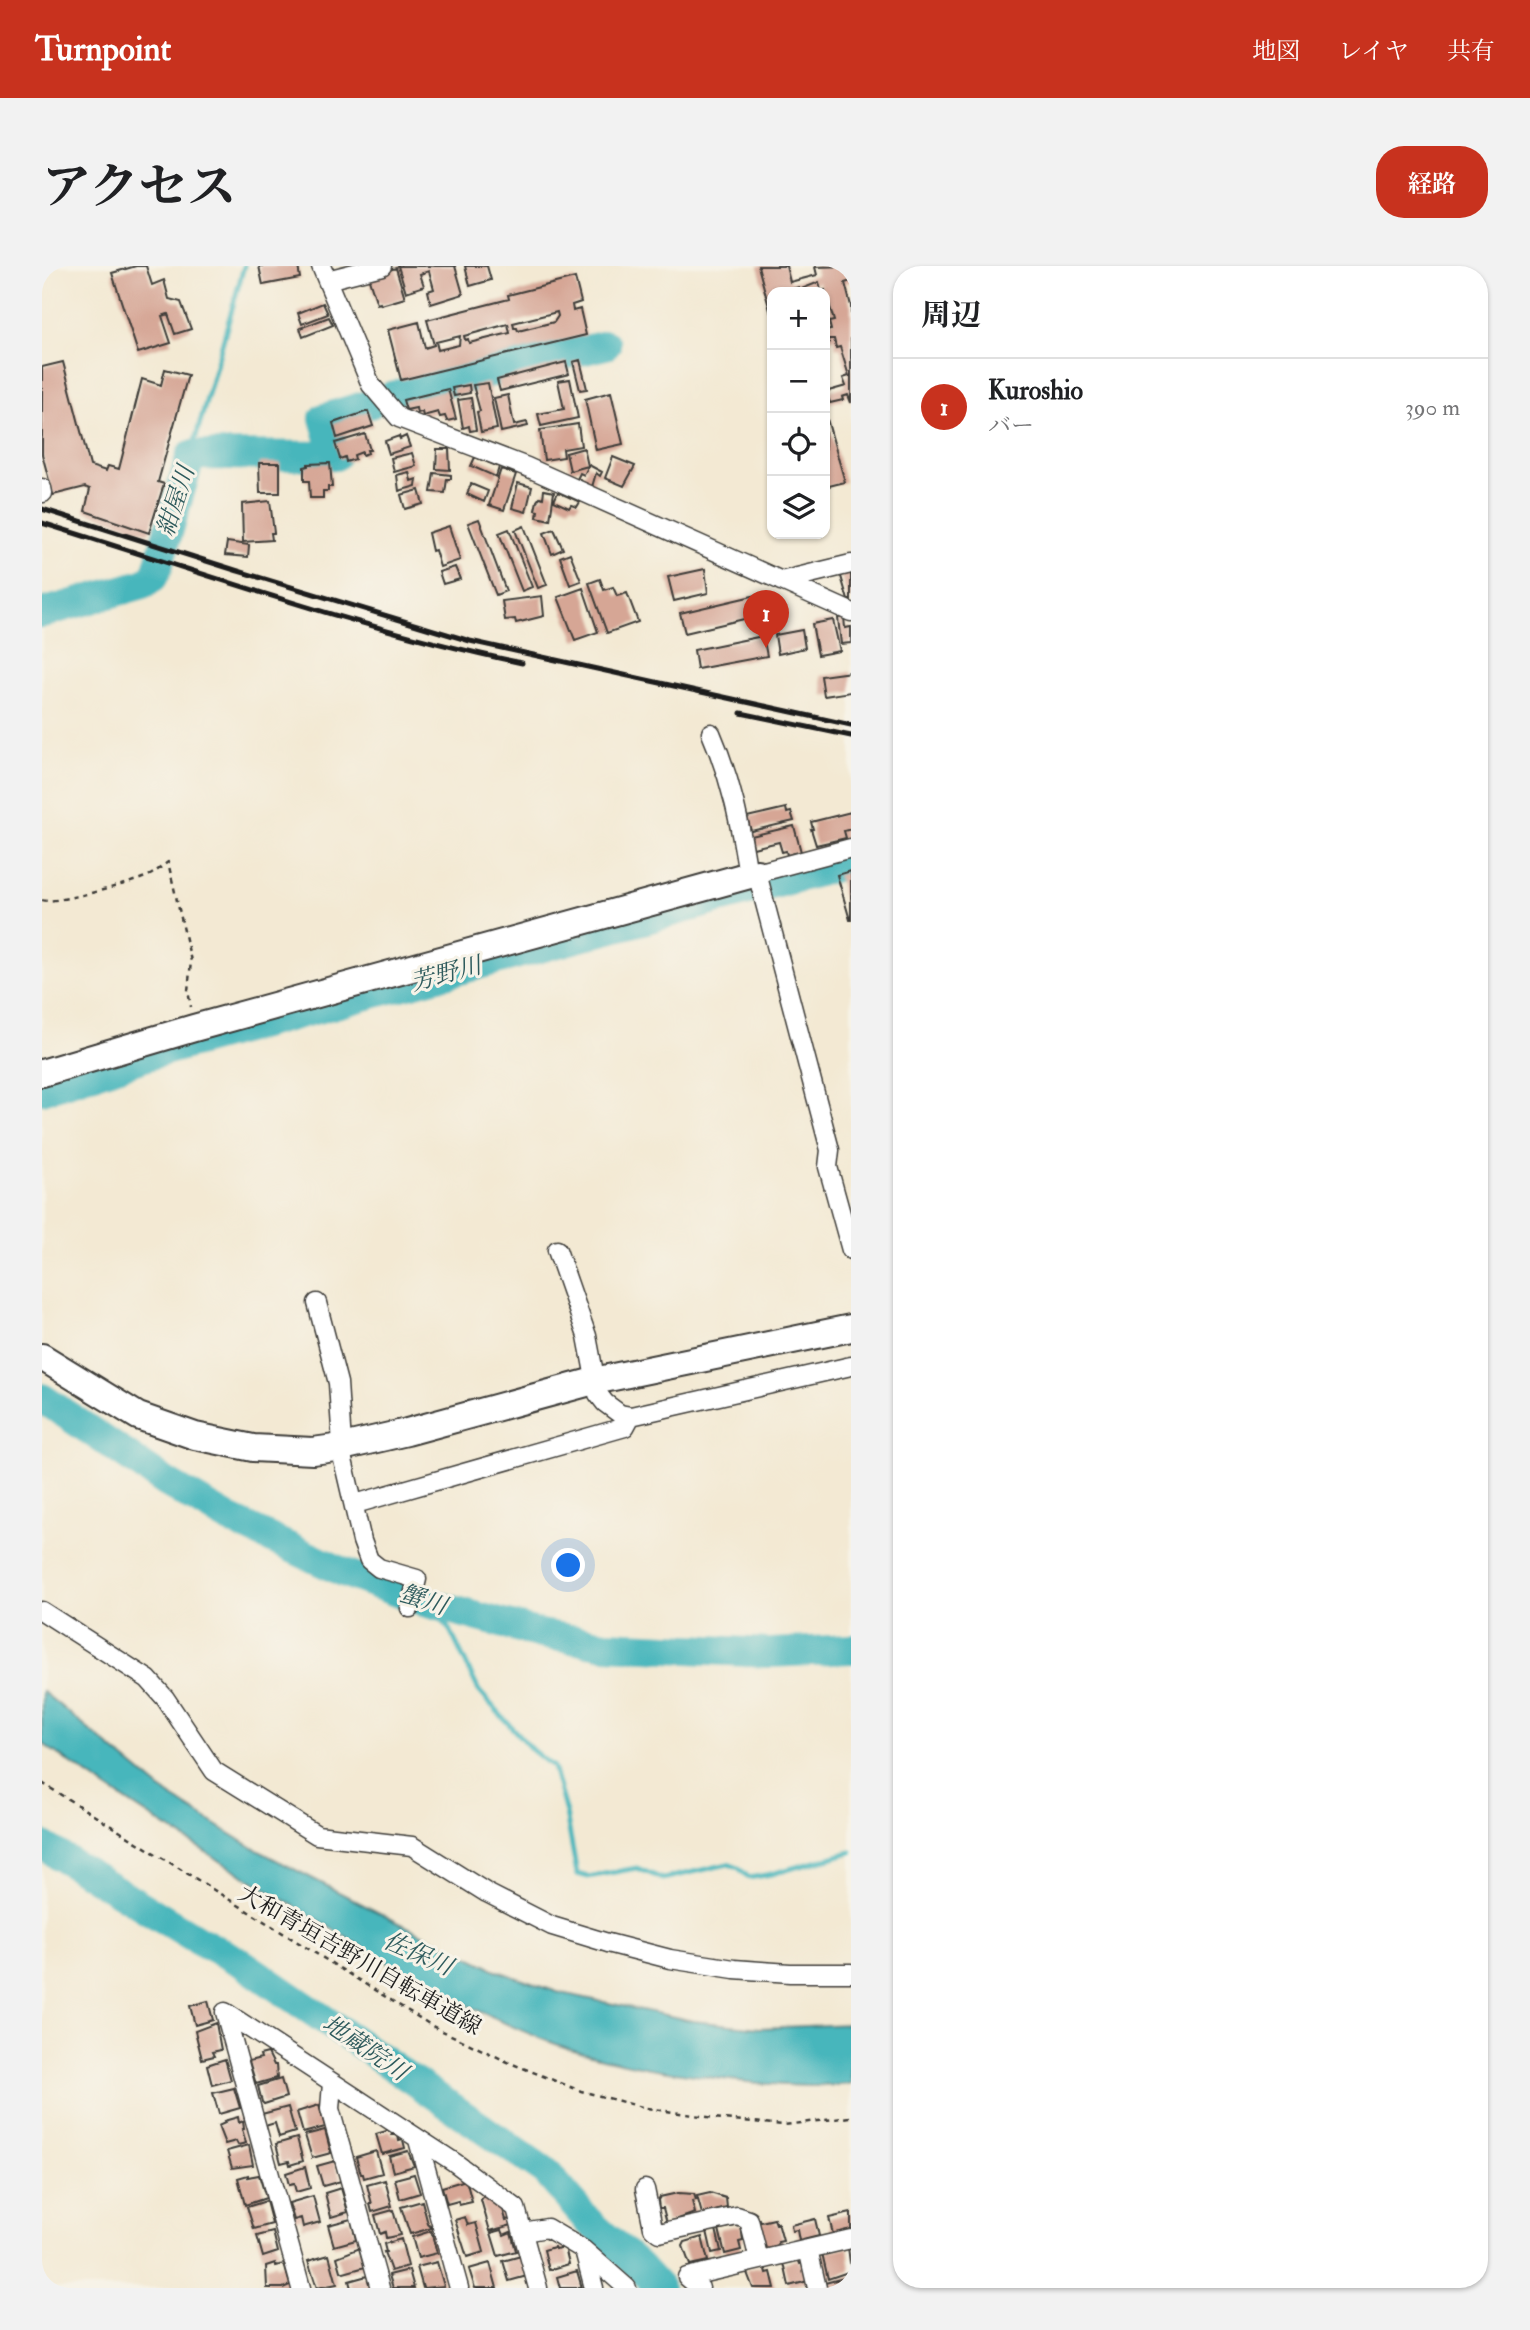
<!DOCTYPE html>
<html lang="ja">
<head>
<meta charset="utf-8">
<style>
	body { margin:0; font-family:"IM FELL Double Pica","Noto Serif JP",serif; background:#f2f2f2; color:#202124 }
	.controls { position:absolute; right:21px; top:21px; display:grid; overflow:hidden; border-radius:14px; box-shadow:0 2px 5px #0004 }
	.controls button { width:63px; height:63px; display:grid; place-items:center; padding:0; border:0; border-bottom:2px solid #e0e0e0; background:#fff; color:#202124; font:35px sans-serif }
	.you { position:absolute; left:527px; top:1300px; width:24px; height:24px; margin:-18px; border:5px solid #fff; border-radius:50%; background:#1a73e8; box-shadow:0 0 0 10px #1a73e833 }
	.badge { display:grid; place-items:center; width:46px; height:46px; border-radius:50%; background:#c8321e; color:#fff; font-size:23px; font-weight:700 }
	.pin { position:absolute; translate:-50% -58px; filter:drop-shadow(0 2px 4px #0008) }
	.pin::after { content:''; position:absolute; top:37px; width:24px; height:21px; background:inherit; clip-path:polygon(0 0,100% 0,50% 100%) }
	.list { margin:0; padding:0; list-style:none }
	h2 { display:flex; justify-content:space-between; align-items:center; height:91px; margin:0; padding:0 28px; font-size:30px }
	h2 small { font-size:23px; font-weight:400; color:#757577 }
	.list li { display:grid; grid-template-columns:46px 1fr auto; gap:21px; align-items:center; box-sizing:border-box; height:98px; padding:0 28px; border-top:2px solid #e0e0e0 }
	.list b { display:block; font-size:26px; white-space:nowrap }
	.list p { margin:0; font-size:23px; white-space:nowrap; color:#757577 }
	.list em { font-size:23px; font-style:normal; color:#757577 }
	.icon { flex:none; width:38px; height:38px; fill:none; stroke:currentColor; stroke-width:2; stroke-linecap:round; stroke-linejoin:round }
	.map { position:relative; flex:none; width:809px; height:2022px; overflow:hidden; border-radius:28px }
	header { display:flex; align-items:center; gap:42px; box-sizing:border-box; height:98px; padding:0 35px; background:#c8321e; color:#fff }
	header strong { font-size:33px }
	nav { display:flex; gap:38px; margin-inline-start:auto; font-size:24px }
	.intro { display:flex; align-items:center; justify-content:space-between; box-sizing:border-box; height:168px; padding:0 42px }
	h1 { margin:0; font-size:49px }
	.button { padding:18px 32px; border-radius:28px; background:#c8321e; color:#fff; font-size:24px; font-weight:700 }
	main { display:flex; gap:42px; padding:0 42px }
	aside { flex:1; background:#fff; border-radius:28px; box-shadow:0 2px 5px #0004 }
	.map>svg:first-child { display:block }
	.water { fill:#47b6bc; stroke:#32696c; stroke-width:2 }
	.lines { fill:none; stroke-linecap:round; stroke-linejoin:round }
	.stream { stroke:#47b6bc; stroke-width:5 }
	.river { stroke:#47b6bc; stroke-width:30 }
	.building { fill:#d6a695; fill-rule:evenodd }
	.street-casing { stroke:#3c3b37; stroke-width:21 }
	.secondary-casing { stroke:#3c3b37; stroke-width:30 }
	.path { stroke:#3c3b37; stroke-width:2.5; stroke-dasharray:5 5; stroke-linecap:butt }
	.street { stroke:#fff; stroke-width:18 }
	.secondary { stroke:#fff; stroke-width:26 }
	.rail { stroke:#1c1c1c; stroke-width:5 }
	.labels { text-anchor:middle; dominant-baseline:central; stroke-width:6; stroke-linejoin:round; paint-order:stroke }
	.street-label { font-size:23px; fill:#1c1c1c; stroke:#f7f3e8 }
	.water-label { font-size:24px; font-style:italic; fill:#2d5a5c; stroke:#f7f3e8 }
</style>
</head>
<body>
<header>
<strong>Turnpoint</strong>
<nav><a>地図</a><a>レイヤ</a><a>共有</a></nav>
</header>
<div class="intro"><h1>アクセス</h1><a class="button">経路</a></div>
<main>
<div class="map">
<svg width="809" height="2022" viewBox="0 0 809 2022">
	<rect width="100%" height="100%" fill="#f7f3e8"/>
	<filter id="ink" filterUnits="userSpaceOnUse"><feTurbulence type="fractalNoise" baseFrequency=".0143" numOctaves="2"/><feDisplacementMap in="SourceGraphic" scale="14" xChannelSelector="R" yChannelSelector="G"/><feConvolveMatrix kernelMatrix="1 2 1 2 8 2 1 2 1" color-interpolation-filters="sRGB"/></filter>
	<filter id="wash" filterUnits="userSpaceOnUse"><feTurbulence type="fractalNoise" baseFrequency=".00686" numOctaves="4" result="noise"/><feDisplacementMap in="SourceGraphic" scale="28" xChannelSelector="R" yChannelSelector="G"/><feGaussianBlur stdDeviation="1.57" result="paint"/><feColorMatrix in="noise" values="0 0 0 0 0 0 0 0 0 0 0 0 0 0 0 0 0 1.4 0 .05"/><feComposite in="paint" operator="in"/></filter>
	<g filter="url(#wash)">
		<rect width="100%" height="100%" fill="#f3e9d3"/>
		<!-- water -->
		<path class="water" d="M0,1425L126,1529L213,1583L347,1652L456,1705L515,1726L651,1755L718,1762L809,1758V1818C762,1823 713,1818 666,1811C616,1804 559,1795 511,1777C420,1743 337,1691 254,1641C167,1589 82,1536 0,1477Z"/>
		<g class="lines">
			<!-- stream -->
			<path class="stream" d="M149,189L202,0
				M386,1337L408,1364L437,1425L490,1484L511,1501L524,1547L535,1608L546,1611L595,1602L621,1613L686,1598L697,1602L707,1612L729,1608L809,1586"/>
			<!-- river -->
			<path class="river" d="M349,130L564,79
				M0,347L101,318L110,313L115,304L149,189L293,190L282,152L328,138
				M0,824L118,786L809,597
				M0,1132L125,1217L187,1253L301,1306L378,1335L499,1368L564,1379L728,1387L809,1383
				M0,1579L156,1674L200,1697L504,1906L546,1955L597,2000L617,2022"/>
		</g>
		<g id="blocks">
			<!-- building -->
			<path class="building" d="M94,0H104L110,19L122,14L127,33L139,36L149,63L133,68L126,48L120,50L129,77L96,87L70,7Z
				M217,0H256L258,12L221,19Z
				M356,0H413L421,28L389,38L386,25L392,23L387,5L378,8L382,20L364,26Z
				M423,0H445L449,14L428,20Z
				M716,0H744L748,16L775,9L773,1L809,0V15L803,17L809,40V137L806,129L800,131L801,134L788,137L787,134L783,135V126L804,120L801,112L807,110L798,81L794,82L792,73H786L787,77L783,78V65L789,64L787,56L792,55L783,24L779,25L777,16L757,24V21L750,23L751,26H730L729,48Z
				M354,2L363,32L339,39L338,37L335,38L326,10Z
				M533,12L539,36L530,39L531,45L538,43L544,69L359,114L346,64L377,56L383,82L392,79L385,54L467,33L466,29ZM515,46L516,50L512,56L476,65L475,62H472L471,57ZM466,58L468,67L427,77L426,73L423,74L422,70ZM418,70L417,79L396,84L394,76Z
				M281,37L286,48L260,58L256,47Z
				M287,51L291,59L261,71L258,62Z
				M538,94L545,123L538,124L531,96Z
				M21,96L48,200L64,205L66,200L77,203L100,113L119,119L123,103L146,109L116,216L122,218L107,267L43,245L48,223L43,221L11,229L0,188V101Z
				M524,96L527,108L458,125L455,114Z
				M528,113L536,152L499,160L496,148L522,143L516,115Z
				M446,117L455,163L439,166L435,146L438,145L431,119Z
				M427,119L428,127L412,130L410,122Z
				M406,123L414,153L405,155L403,150L398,151L396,146L381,150L380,146L375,147L374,142L364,144L361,134Z
				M569,126L581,178L554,184L543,133Z
				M466,129L472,159L485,156L486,160L459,166L452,132Z
				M429,132L434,164L428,165L427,160L421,162L416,134Z
				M326,145L331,160L295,172L291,157Z
				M783,146L803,216L783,221Z
				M536,158L539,180L521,183L522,191L502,194L498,164Z
				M323,168L328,184H325L326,187L320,189V186L312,189L313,193L304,196L303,191L298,193L293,177Z
				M357,170L358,173L364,170L368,181L347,188L343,175Z
				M542,182L546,200L528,205L524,187Z
				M395,183H407L408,204L394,203Z
				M370,187L374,200L352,206L349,192Z
				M433,191L457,201L454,211L429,200Z
				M571,191L593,200L582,220L563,212Z
				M217,197H238V227H218Z
				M288,197L290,221H286V225H281V232H268L267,215H262V201L266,200V198Z
				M547,199L560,206L558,210L554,207L550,221L535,213L538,207L542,209Z
				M459,203L474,208L462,244L447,239Z
				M367,206L369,215L375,213L374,220L357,225L355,209Z
				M392,207L409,209V213H405L403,227L389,226Z
				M476,217L490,221L484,246L470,242Z
				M429,218L446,225L442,236L425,228Z
				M377,224L381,238L363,243L359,229Z
				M502,224L512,226L508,254L495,251L496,245L493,244L495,235L498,231L501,232Z
				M516,226L538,236L535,241L529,239L527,242L512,235Z
				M228,235L232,267H229L230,274L201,276L200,238Z
				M437,253L464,325L454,329L426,257Z
				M407,260L418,294L398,301L393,284L390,285L386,267Z
				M482,260L505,319L496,322L473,264Z
				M467,263L490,321L480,325L457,267Z
				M512,263L521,283L510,288L502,267Z
				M185,276L207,279L206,291L183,289Z
				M528,287L539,315L528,319L518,291Z
				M413,301L418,313L401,318L397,306Z
				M663,303L666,327L632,335L626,311Z
				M809,305V334H806L798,307Z
				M558,313L562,324L571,321L575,330L585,327L596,356L565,367L547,317Z
				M541,322L556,366L533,374L516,331Z
				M715,329L719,349L643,367L638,347Z
				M500,330L502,350L474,357L473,353L463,354L460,335Z
				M802,351L803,362L809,361V377L799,378L796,352Z
				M791,354L798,385L776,389L770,358Z
				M760,364L763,382L736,388L733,369Z
				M721,370L725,390L655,403L652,384Z
				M809,406V426L782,430L779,410Z
				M744,542L745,547L749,546L752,555L709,565L705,551Z
				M809,546V563L802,565L804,572L774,579L769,563H771L769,556Z
				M752,560L759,586L745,589L744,585L740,586L737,576L711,582L709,570Z
				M809,605V654H808L795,609Z
				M166,1735L171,1754L153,1759L148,1740Z
				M174,1757L179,1784L170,1786L172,1790L160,1793L153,1765Z
				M226,1787L232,1799H234L235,1812L214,1818L207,1795L219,1792L218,1789Z
				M183,1793L189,1814L170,1819L165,1799Z
				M239,1813L244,1831L222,1838L220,1836L216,1820Z
				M192,1822L198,1842L177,1848L171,1827Z
				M277,1839L283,1861L261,1867L255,1846Z
				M246,1841L253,1866L237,1871L233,1857L223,1860L220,1848Z
				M196,1851L197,1857L201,1855L202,1863H200L204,1877L196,1879L194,1875L183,1878L176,1860L183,1857L182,1855Z
				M283,1864L289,1887L270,1892L263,1869Z
				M348,1864L350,1869H356L357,1875L361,1874L363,1882L340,1888L334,1868Z
				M255,1872L261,1895L248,1899L247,1895L239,1897L234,1878Z
				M207,1879L211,1899L190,1902L185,1885Z
				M334,1885L340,1907L322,1912L321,1908H319L314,1891Z
				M366,1885L372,1900L351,1906L347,1890Z
				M293,1895L299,1915L281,1920L275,1900Z
				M263,1901L268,1922L254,1926L252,1918L247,1919L244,1907Z
				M372,1908L378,1927L358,1933L353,1913Z
				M206,1909V1911L217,1909L224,1932L203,1939L196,1912Z
				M343,1914L350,1940L330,1946L328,1938H330L325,1919Z
				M424,1914L430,1936L417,1939L416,1935L405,1938L400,1921Z
				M299,1922L306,1946L289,1951L283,1927Z
				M636,1927L652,1928L654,1934L650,1935L653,1947L625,1957L621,1942H617L616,1934L618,1931Z
				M668,1927L684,1932L685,1942L660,1948L655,1930Z
				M271,1930L278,1956L261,1961L259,1952L252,1954L247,1937Z
				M447,1930L460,1940L464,1954L468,1953L470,1959L448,1965L439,1934L441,1931Z
				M224,1935L230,1958L212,1963L205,1941Z
				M380,1935L386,1958L390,1962L368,1968L359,1941Z
				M351,1944L358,1969L344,1972L343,1966L338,1968L333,1949Z
				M809,1947V1963L791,1968L787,1952Z
				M423,1951L426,1959L434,1957L442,1986L425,1991L413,1954Z
				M309,1953L314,1974L292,1980L286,1959Z
				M718,1953L719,1956L732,1953L734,1958L736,1957L741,1975L736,1976L737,1980L726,1983L722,1980L714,1954Z
				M773,1953L777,1970L757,1975L755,1964L750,1965L749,1959Z
				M699,1959L701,1975L697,1976L699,1984L683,1988L677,1963Z
				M674,1963L679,1985L670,1987L665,1965Z
				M460,1964L462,1969L469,1966L474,1985L456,1990L449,1967Z
				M389,1965L395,1987L376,1992L370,1971Z
				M231,1966L236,1986L221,1991L215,1970Z
				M660,1971L666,1995L648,1999L641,1980L643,1976Z
				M359,1973L366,2000L349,2005L342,1986H344L342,1978Z
				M512,1981L513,1983L523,1981L527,1998L507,2004L502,1984Z
				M806,1981L809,2005L786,2013L780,1987Z
				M318,1982L323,2001L302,2007L299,2005L295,1991Z
				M287,1989L295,2018L275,2022L266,1995Z
				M479,1990L485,2010L467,2015L461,1995Z
				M756,1993L758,1998L761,1997L766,2015L747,2020L742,1997Z
				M395,1996L402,2020L381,2022L375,2001Z
				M233,1997L234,2000L242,1998L248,2019L241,2022H225L224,2000Z
				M448,1997L455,2022H433L427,2003Z
				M723,2000L725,2007L729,2006L733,2022H711L704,2004Z
				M367,2004L372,2022H351L347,2009Z
				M535,2005L540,2022H518L515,2011Z
				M325,2010L329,2022H309L307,2015Z
				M809,2010V2022H784L783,2017Z"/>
		</g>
	</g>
	<g filter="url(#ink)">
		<use href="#blocks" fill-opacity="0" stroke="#3c3b37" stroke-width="2"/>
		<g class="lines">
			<!-- street casing -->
			<g class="street-casing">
				<path id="street" d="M279,0L329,119L357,152L485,201L809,346
					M285,14L340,0
					M0,222L1,227
					M739,315L809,298
					M669,467C690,516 698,557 706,609
					M809,582L715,607L788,884L786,901L809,984
					M515,984L545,1070L556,1128L563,1137L578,1148L589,1150L809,1100
					M275,1037L296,1117L301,1194L320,1275L327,1294L337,1302L375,1313L368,1342
					M313,1238L583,1161L589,1150
					M0,1345L106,1413L123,1432L172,1505L275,1569L370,1580L445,1627L510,1660L566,1677L628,1693L692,1703L748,1707H809
					M290,1817L288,1843L338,2022
					M376,1874L417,2022
					M603,1923L611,1962L617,1967L695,1950L707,1954L717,1994
					M481,1966L505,1962L542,1984L585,2022
					M542,1984L552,2022
					M259,2022L183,1746L412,1896L474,1942L496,2022
					M658,2022L645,2011L766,1983
					M775,2022L766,1983L809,1973"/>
			</g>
			<!-- secondary casing -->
			<g class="secondary-casing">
				<path id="secondary" d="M0,807L152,762L715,607
					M0,1091L96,1150L153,1170L211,1182L271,1185L300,1181L365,1166L552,1115L809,1062"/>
			</g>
			<!-- path -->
			<path class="path" d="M0,634C10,639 95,616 108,609C114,606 120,600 126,596L149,695L146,725L149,741
				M0,1517L392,1761L468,1797L539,1825L604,1842L672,1852L742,1859L809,1851"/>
			<!-- street -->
			<use href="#street" class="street"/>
			<!-- secondary -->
			<use href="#secondary" class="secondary"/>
			<!-- rail -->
			<path class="rail" d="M0,243L193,304L428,375L809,459
				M0,257C159,306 317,363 480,397
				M699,447L809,470"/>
		</g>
	</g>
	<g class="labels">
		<!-- street labels -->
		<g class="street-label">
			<text transform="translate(318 1694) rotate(30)">大和青垣吉野川自転車道線</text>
		</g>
		<!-- water labels -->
		<g class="water-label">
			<text transform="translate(134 235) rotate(-72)">紺屋川</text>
			<text transform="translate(404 708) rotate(-15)">芳野川</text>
			<text transform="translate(381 1334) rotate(18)">蟹川</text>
			<text transform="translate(376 1688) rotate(24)">佐保川</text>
			<text transform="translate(323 1782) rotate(34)">地蔵院川</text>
		</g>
	</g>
</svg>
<div class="controls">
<button>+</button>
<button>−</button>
<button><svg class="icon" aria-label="locate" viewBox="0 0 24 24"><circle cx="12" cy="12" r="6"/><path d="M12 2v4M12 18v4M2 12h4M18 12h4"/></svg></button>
<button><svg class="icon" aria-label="layers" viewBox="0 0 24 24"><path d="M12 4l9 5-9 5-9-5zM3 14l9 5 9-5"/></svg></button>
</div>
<div class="you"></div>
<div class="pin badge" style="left:724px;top:382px">1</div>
</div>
<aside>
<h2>周辺<small></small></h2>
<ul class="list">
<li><span class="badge">1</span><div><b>Kuroshio</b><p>バー</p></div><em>390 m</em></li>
</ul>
</aside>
</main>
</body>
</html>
